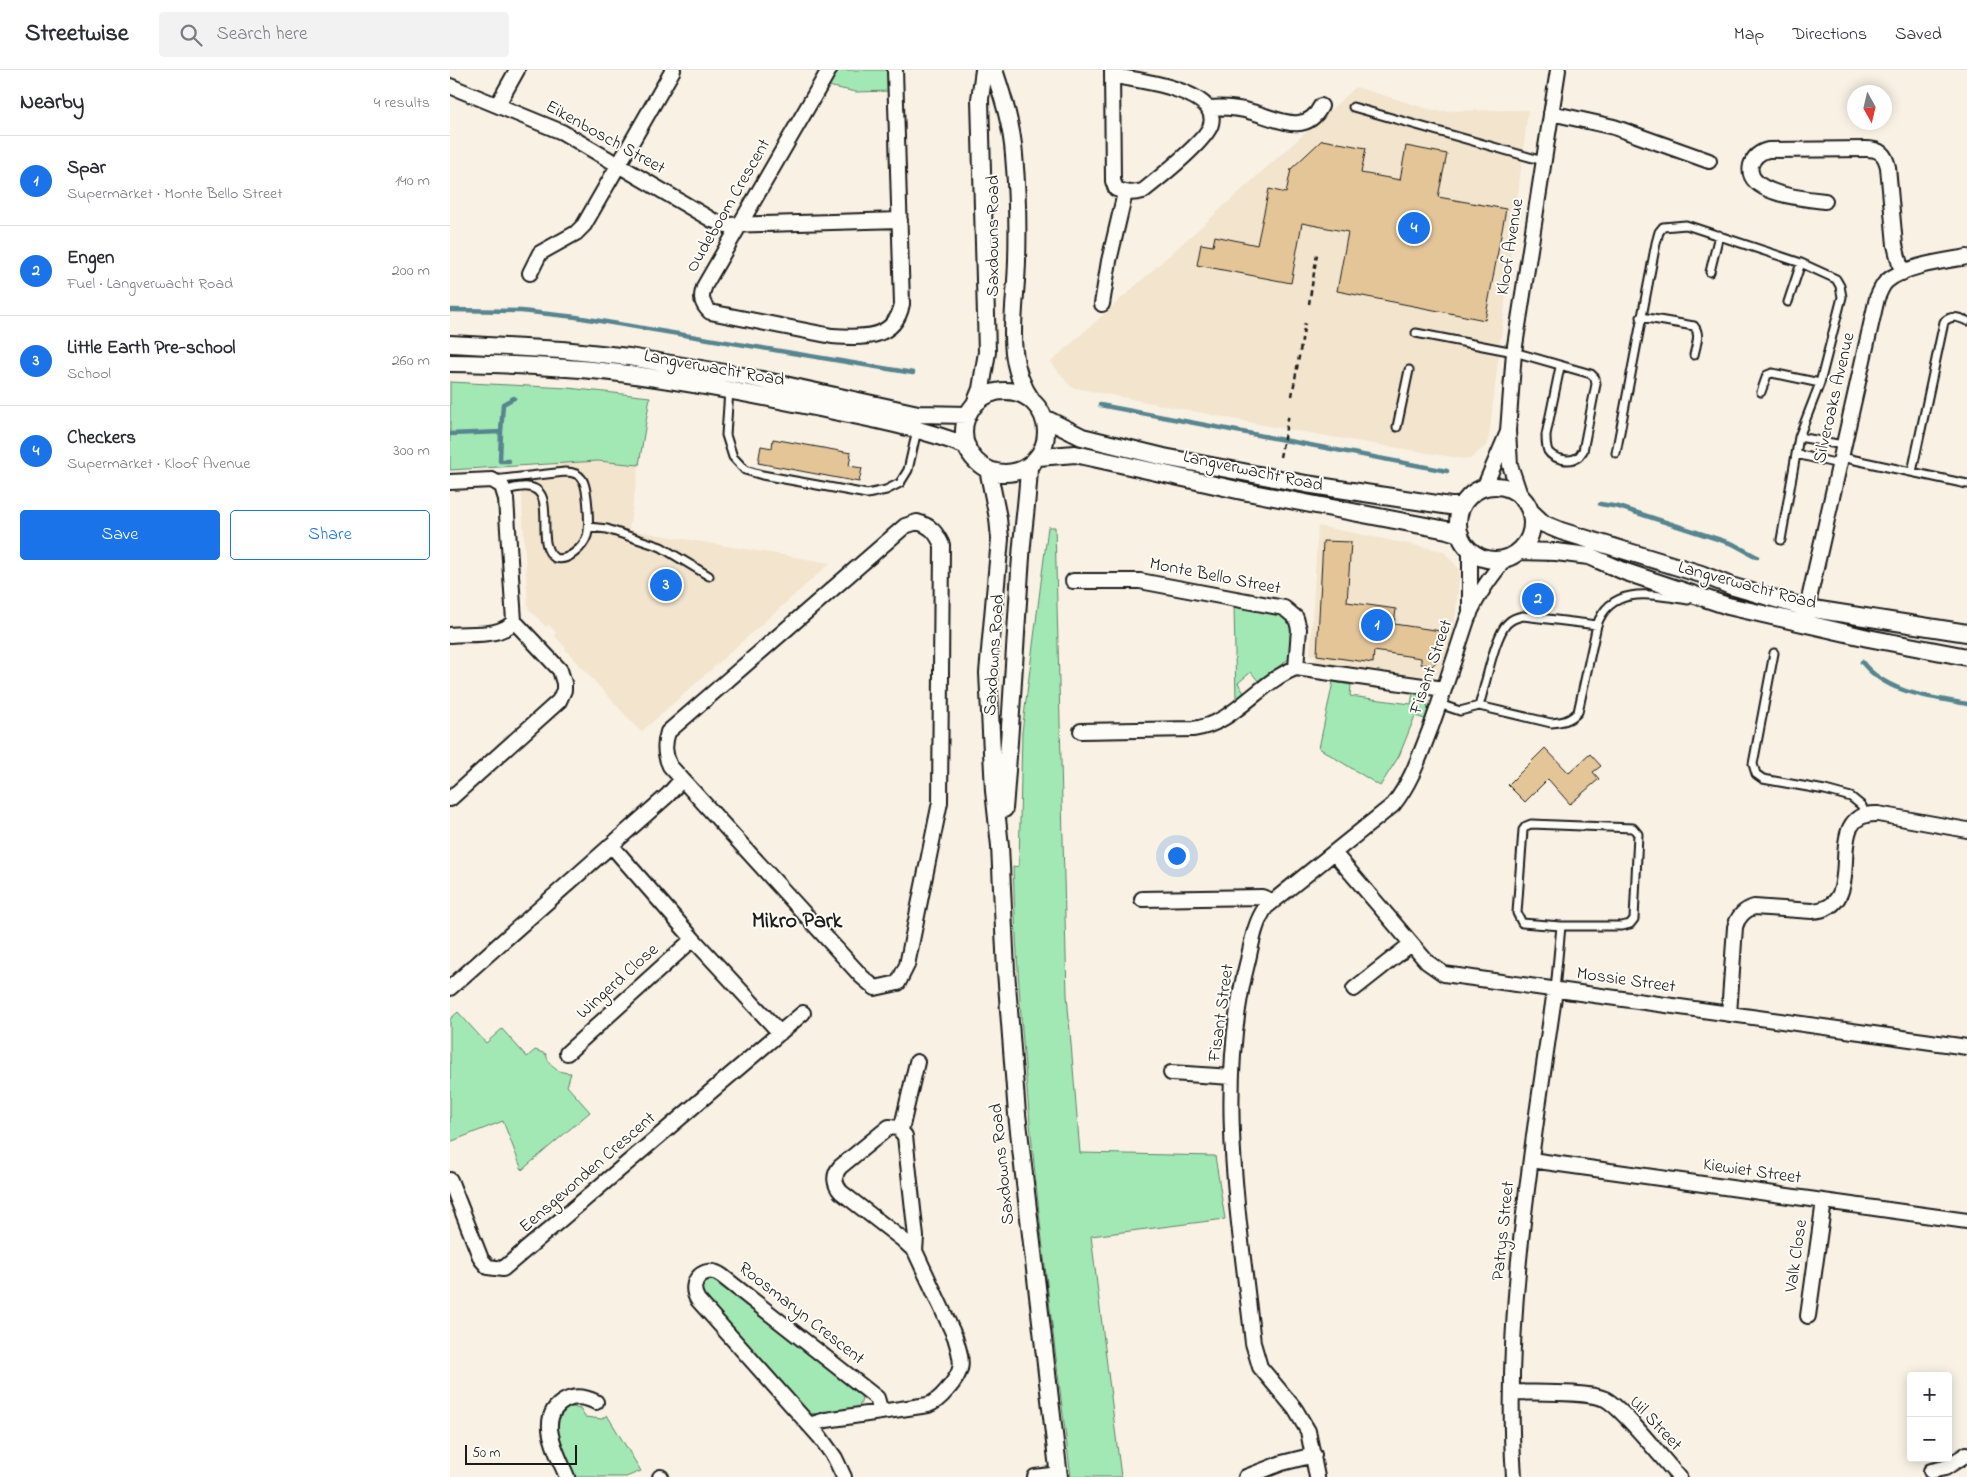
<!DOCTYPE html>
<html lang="en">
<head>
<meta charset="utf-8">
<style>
	body { margin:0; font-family:"Indie Flower",sans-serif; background:#f2f2f3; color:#2b2b33 }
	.controls { position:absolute; right:15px; bottom:15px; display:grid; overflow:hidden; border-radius:5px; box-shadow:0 2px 12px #0003 }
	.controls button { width:45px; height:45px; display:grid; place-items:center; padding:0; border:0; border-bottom:1px solid #e1e1e2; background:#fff; color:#2b2b33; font:25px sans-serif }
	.compass { position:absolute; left:1397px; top:15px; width:45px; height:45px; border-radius:50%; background:#fff; box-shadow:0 2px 12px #0003; rotate:172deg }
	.scale { position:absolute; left:15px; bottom:12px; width:112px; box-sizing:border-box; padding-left:5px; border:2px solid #1c1c1c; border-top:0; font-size:14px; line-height:18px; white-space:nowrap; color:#1c1c1c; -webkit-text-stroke:4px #fdfcf7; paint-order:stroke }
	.you { position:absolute; left:726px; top:785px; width:18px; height:18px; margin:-12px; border:4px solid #fff; border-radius:50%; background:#1a73e8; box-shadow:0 0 0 8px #1a73e833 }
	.badge { display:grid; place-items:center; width:32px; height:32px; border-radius:50%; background:#1a73e8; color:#fff; font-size:16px; font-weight:700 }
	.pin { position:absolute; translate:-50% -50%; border:2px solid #fff; box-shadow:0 1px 5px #0006 }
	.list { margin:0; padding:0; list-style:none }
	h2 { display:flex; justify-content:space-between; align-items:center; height:65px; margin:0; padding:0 20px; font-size:21px }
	h2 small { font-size:16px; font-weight:400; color:#7c7c81 }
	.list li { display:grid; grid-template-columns:32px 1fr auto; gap:15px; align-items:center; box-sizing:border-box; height:90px; padding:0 20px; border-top:1px solid #e1e1e2 }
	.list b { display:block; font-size:19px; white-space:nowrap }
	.list p { margin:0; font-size:16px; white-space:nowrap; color:#7c7c81 }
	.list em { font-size:16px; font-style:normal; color:#7c7c81 }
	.actions { display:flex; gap:10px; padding:15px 20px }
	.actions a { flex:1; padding:11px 0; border:1px solid #1a73e8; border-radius:5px; text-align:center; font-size:18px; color:#1a73e8 }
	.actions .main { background:#1a73e8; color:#fff }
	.icon { flex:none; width:28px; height:28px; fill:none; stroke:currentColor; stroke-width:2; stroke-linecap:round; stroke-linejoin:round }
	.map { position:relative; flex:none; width:1517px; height:1407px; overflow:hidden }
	header { display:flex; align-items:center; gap:30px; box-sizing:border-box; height:70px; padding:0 25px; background:#fff; border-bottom:1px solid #e1e1e2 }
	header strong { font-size:24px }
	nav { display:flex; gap:28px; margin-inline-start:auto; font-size:18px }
	.search { width:350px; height:45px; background:#f2f2f3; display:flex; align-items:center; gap:12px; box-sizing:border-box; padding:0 18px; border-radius:5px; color:#7c7c81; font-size:19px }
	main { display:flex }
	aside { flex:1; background:#fff }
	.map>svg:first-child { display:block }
	.built { fill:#f2e4cd }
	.green { fill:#a2e8b4; stroke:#5f8268 }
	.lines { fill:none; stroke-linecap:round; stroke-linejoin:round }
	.stream { stroke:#56858f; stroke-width:4.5 }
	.building { fill:#e4c597; stroke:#1c1c1c }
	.service-casing { stroke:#1c1c1c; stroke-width:11 }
	.minor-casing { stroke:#1c1c1c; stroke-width:18 }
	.tertiary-casing { stroke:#1c1c1c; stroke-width:20 }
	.path { stroke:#1c1c1c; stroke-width:2.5; stroke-dasharray:5 4; stroke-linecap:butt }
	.service { stroke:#fdfcf7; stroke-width:7 }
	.minor { stroke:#fdfcf7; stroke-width:14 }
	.tertiary { stroke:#fdfcf7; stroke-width:16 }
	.labels { text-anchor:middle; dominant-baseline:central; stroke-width:4; stroke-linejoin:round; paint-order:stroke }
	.street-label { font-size:18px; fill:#1c1c1c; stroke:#fdfcf7 }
	.district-label { font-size:22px; font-weight:bold; fill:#1c1c1c; stroke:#fdfcf7 }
</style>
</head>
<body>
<header>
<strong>Streetwise</strong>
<div class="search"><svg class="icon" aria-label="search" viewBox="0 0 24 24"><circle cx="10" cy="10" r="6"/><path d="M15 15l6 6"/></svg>Search here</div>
<nav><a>Map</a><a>Directions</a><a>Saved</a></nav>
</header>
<main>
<aside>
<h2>Nearby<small>4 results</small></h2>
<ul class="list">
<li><span class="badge">1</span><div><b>Spar</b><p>Supermarket · Monte Bello Street</p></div><em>140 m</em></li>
<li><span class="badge">2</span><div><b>Engen</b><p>Fuel · Langverwacht Road</p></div><em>200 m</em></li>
<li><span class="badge">3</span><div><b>Little Earth Pre-school</b><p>School</p></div><em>260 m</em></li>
<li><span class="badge">4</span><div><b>Checkers</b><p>Supermarket · Kloof Avenue</p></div><em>300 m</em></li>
</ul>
<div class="actions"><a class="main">Save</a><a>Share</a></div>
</aside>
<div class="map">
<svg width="1517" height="1407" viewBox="0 0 1517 1407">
	<rect width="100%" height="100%" fill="#f8f1e4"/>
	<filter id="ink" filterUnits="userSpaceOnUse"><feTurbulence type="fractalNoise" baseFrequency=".02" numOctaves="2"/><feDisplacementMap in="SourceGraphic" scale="10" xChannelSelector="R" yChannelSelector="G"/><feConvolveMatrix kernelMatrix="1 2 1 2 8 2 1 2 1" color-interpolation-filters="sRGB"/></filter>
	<g filter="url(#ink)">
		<!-- built -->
		<path class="built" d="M906,17L985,41L1078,40L1038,374L1020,389L1008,388L829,358L621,317L601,292Z
			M144,391L189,395L179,460L380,493L191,662L115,579L116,578L104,565L107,563L99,555L96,557L78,538L71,409L106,408V393Z
			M868,456L993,481L1010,500L1003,569L994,600L983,607L866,593V585H860Z"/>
		<!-- green -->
		<path class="green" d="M388,0H440V21L406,22L378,16Z
			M0,312L118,318L200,327L189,395L148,391L0,400Z
			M598,457H605L617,925L630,1083L765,1086L775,1149L641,1166L671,1407H621C595,1204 570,1002 563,797L569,796L572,662Z
			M784,536C799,538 836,540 842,556C845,564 841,578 841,587L809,612L801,602L788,613L794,623L786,630Z
			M883,612L901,615L900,626L961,634L963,623L971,626L976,631L978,639L975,649L965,646L949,686L930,716L869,678Z
			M8,942L36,973L52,959L77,987L85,980L96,984C99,997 108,1003 121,1003L117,1016L140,1042L72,1100L53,1051L0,1072V949Z
			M262,1209L269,1212L410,1322C412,1327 413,1332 408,1337C403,1341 365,1345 357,1343L255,1227C250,1219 253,1212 262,1209Z
			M119,1336L130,1339L135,1347L152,1349L157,1345L191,1401L176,1407H124L104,1361L107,1343Z"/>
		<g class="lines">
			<!-- stream -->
			<path class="stream" d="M0,240L71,241L126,247L463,303
				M650,335L997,401
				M51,362L50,391H59
				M0,364L51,362L53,334L64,328
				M1150,434L1169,437L1283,474L1307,487
				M1412,592C1437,624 1481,627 1517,634"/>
		</g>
		<!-- building -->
		<path class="building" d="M872,70L916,78L911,103L950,110L956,76L997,84L988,127L1056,139L1035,250L887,221L898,162L852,153L841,213L747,195L751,174L763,176L765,166L807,175L819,119L836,123L841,99Z
			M323,369L401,383L399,396L412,398L409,412L308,393L311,376L322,378Z
			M873,471L901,472L897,532L946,539L944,554L991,561L987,591L982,596L971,594V588L924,581L923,593L867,585Z
			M1095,678L1119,703L1140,684L1151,696L1143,702L1149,709L1120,734L1098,709L1075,732L1058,715Z"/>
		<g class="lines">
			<!-- service casing -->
			<g class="service-casing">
				<path id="service" d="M903,37L1093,91
					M1260,202L1269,165
					M1338,232L1351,193
					M1191,247L1244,256C1251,264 1246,275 1244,285
					M966,263L1064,282L1141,304L1145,308L1146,314L1133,381C1131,383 1130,386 1128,387C1120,393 1103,389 1098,381C1096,376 1096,370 1096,365L1110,297
					M279,320L276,365L283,387L295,400L312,405L417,424L436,420L450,413L458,400L467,360
					M1311,322L1317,305L1322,303L1370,313
					M947,357L959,300
					M1349,367L1393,375
					M1166,383L1206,173L1209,162L1213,157L1236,155L1351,193L1386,209L1390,216L1392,227L1370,313L1349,367L1331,470
					M1346,384L1389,394
					M1391,387L1517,414
					M1462,402L1494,252C1501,245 1508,247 1517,251
					M43,410L115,402C122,402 128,403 132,409C138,417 140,457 137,466C133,478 117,492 105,488C83,474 109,420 78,417C70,416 62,419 54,420
					M139,457L157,459L211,477L259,506
					M1324,583L1303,694L1306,704L1313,709L1375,720L1401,727L1412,736L1415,745
					M989,634L1010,641L1029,636L1101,653C1112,652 1120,651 1128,642L1147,555C1161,514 1204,525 1238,530
					M1029,636C1035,618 1045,562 1059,552C1063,548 1068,547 1073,546L1147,555
					M1105,920L1111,856L1072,853L1067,843L1073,760L1076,756L1081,754L1183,758L1188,764L1184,849L1180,854L1172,856H1111"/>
			</g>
			<!-- minor casing -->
			<g class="minor-casing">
				<path id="minor" d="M379,0L255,215C250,227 251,233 260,242L382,266C412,268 445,270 452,234L445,0
					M662,0L663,111L666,119C676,123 682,124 693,121C707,110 758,69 761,54C770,20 684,9 662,6
					M0,16L112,62L262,150L276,155L450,150
					M48,34L67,0
					M759,38C773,37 788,38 802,42C826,48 856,67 871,36
					M1101,43L1164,57L1259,91
					M1375,131C1356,129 1294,124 1301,95C1304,86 1310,82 1318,80L1416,79C1430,79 1435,84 1438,97L1445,175L1452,203
					M80,203L90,183L126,163L134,155L223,0
					M652,234L659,191L675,123
					M0,412L42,410L52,416L56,429L64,551L110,600L114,613V620L109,631L0,729
					M1034,418L1058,362
					M1070,425L1060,395L1058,361L1064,282L1108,0
					M467,452C481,456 486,462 492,475L490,732L457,895L448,913L425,918L412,907L220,696C214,684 214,674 218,662L455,456Z
					M623,511H690L834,538L846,548L849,559L846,598
					M1357,538L1427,228C1430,222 1432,215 1437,211C1454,196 1495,191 1517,187
					M1020,544V480
					M0,565C20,563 51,568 64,551
					M631,661L743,659C785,654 808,612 846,598L994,619
					M161,775L243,869L330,963
					M884,783L977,892L994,904L1517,977
					M692,829L812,827L822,831
					M0,918L218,725L232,709
					M904,919L961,874
					M1279,944L1285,857C1288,846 1294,840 1304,837L1362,841C1424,838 1366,741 1428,744L1517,760
					M117,983L243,869
					M721,1003L782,1007
					M451,1060L467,992
					M1081,1090L1517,1151
					M0,1110L31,1189L38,1197L53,1199L353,943
					M1358,1246L1374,1131
					M1063,1322C1085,1323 1136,1321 1155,1329C1173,1338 1213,1390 1229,1407
					M359,1355L376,1350L478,1335C486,1332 491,1327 496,1321C515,1300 513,1293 505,1267L465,1181L453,1170L391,1122C384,1114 383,1105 390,1097L439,1057L448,1058L455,1066L466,1167L465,1181
					M1481,1401L1495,1398L1517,1384
					M117,1407C108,1384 84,1346 116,1330C126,1325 136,1327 146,1332
					M210,1407H211
					M394,1407L385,1388L370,1367L248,1230C236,1212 255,1193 272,1206L427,1328L431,1342
					M585,1407L609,1404
					M796,1407L832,1393L864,1385
					M867,1407L858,1361L845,1339L810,1297L803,1273C789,1146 765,1016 798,890C802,872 805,852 816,837L943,735C962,711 970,685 981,657C993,623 1004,590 1015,556C1022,533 1041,506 1056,488
					M1064,1407C1053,1244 1082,1081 1105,920"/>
			</g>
			<!-- tertiary casing -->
			<g class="tertiary-casing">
				<path id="tertiary" d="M544,0C553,27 562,56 564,85C567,118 568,158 567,191C566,240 552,288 582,331
					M0,274L112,280L179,287L293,306L468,344L518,345
					M0,293C56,294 114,296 170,303C233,311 297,323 359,336C413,347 466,356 517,376
					M514 362a41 41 0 1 1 82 0a41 41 0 1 1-82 0Z
					M524,336L531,319L537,282L530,29L534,0
					M594,348L632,367L714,387L856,414L1000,436H1012
					M588,387L625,384L792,421L997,460L1010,464
					M538,399L548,448L550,469L538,603L544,721L550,776L556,901L567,1044L609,1407
					M1008 453a37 37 0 1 1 74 0a37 37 0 1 1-74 0Z
					M1080,441L1094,454L1111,461L1251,504L1281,516L1357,538L1517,563
					M1069,481L1106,482L1139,486L1176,502L1278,536L1418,568L1517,587
					M554,739C561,655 565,571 571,487C573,457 578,427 579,396"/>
			</g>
			<!-- path -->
			<path class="path" d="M859,234L867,184
				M842,326L855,253
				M830,387L839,344"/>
			<!-- service -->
			<use href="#service" class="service"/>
			<!-- minor -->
			<use href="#minor" class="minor"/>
			<!-- tertiary -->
			<use href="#tertiary" class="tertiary"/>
		</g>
	</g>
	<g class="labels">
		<!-- street labels -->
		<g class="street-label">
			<text transform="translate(155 68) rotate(29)">Eikenbosch Street</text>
			<text transform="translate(279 136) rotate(-60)">Oudeboom Crescent</text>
			<text transform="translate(544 166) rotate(-90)">Saxdowns Road</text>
			<text transform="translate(1061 177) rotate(-81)">Kloof Avenue</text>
			<text transform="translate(264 299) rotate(10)">Langverwacht Road</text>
			<text transform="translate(1385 328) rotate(-77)">Silveroaks Avenue</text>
			<text transform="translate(803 402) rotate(12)">Langverwacht Road</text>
			<text transform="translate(765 507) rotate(11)">Monte Bello Street</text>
			<text transform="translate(1297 516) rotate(15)">Langverwacht Road</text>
			<text transform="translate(545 585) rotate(-86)">Saxdowns Road</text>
			<text transform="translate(982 597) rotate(-71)">Fisant Street</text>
			<text transform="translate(1176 911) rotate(8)">Mossie Street</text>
			<text transform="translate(168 912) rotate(-42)">Wingerd Close</text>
			<text transform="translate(772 943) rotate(-82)">Fisant Street</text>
			<text transform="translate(553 1094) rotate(-96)">Saxdowns Road</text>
			<text transform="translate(1302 1102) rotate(8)">Kiewiet Street</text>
			<text transform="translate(138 1103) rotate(-41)">Eensgevonden Crescent</text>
			<text transform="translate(1054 1161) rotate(-84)">Patrys Street</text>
			<text transform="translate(1347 1186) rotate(-82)">Valk Close</text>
			<text transform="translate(351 1244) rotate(38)">Roosmaryn Crescent</text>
			<text transform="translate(1205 1354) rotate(47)">Uil Street</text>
		</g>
		<!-- district labels -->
		<g class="district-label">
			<text x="347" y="852">Mikro Park</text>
		</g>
	</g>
</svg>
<div class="controls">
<button>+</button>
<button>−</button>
</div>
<svg class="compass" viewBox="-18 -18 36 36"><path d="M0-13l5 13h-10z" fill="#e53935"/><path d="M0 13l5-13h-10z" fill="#7c7c81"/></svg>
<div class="scale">50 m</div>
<div class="you"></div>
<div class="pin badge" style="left:927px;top:555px">1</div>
<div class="pin badge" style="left:1088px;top:529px">2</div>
<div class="pin badge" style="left:216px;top:515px">3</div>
<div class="pin badge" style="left:964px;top:158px">4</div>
</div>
</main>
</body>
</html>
